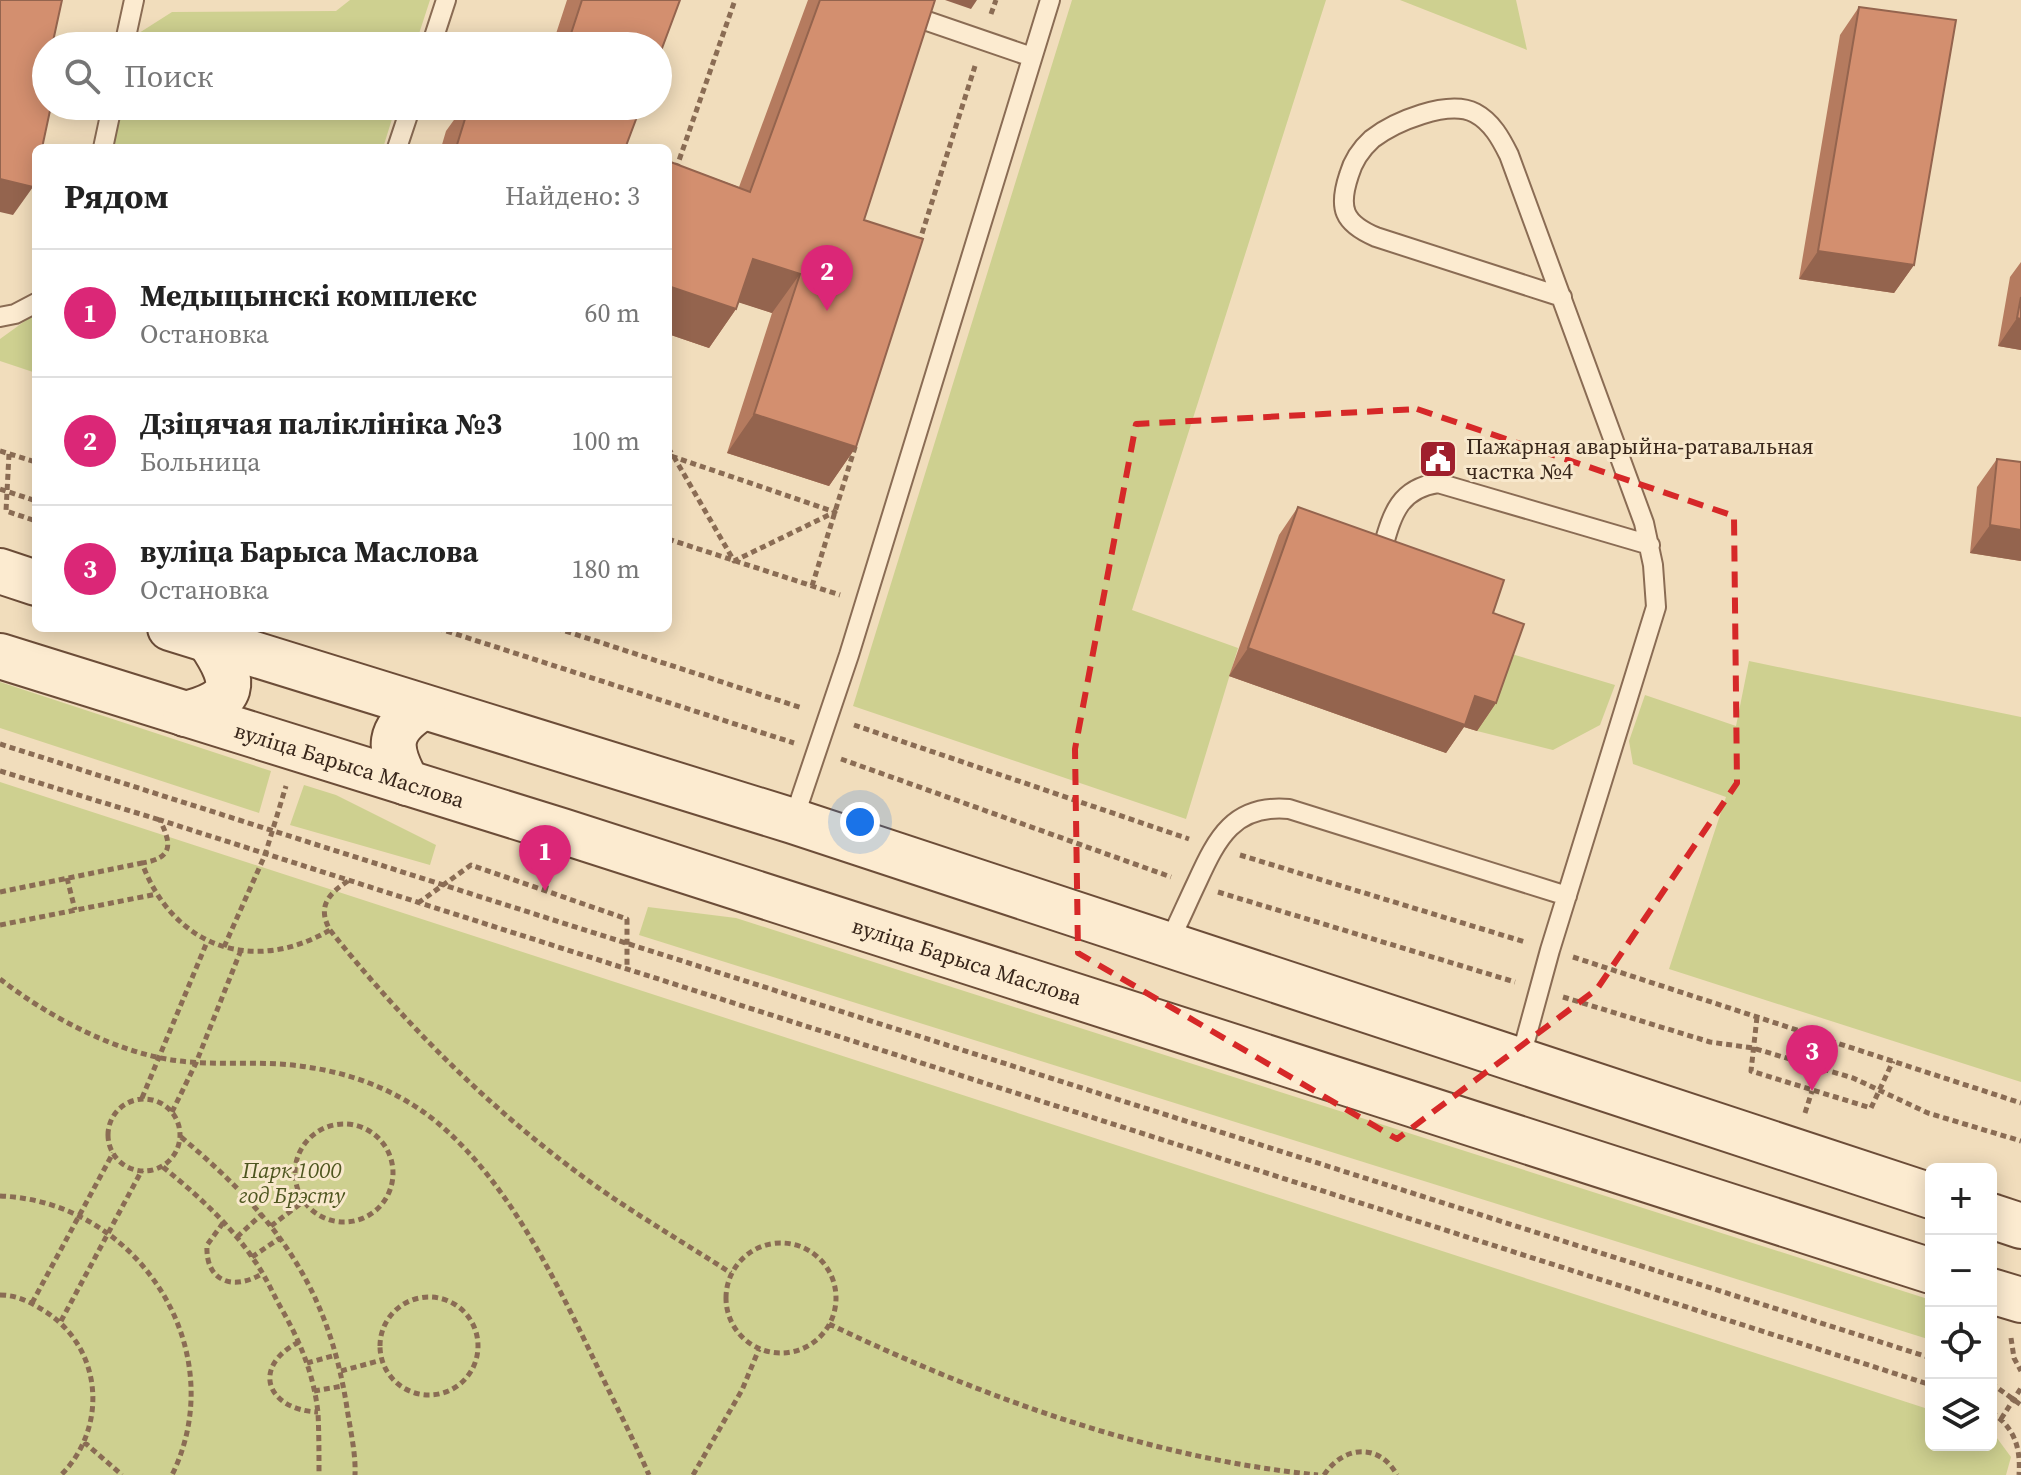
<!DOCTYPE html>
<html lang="ru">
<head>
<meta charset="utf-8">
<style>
	body { margin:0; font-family:"Source Serif 4",serif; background:#f6f6f6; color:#222 }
	.controls { position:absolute; right:24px; bottom:24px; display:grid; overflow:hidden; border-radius:12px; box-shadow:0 4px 20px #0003 }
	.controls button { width:72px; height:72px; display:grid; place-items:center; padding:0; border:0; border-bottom:2px solid #e0e0e0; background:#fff; color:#222; font:40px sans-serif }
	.you { position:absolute; left:860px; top:822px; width:28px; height:28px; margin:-20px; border:6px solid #fff; border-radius:50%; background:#1a73e8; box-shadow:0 0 0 12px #1a73e833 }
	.badge { display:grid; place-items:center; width:52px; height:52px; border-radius:50%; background:#db2777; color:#fff; font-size:26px; font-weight:700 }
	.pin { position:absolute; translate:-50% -66px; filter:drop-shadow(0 2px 4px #0008) }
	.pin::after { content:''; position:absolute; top:42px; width:28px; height:24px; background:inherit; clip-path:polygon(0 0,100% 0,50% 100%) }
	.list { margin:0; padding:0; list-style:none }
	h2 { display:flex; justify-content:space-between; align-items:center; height:104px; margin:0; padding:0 32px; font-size:34px }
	h2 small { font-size:26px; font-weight:400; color:#767676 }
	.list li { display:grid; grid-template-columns:52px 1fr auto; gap:24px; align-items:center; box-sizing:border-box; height:128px; padding:0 32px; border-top:2px solid #e0e0e0 }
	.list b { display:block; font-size:30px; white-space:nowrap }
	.list p { margin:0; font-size:26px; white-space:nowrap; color:#767676 }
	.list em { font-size:26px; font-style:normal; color:#767676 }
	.icon { flex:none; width:44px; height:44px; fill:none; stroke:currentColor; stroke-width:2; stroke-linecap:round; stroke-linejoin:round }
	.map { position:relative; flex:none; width:2021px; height:1475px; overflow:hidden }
	.search { position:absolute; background:#fff; box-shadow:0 4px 20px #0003; left:32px; top:32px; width:640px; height:88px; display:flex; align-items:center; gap:20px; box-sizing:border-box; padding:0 28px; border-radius:44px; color:#767676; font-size:30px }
	.panel { position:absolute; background:#fff; box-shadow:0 4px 20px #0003; left:32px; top:144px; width:640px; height:488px; border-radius:12px }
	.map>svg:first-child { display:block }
	.green { fill:#ced090 }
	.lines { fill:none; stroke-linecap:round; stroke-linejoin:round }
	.lane-casing { stroke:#8a6c54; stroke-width:22 }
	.secondary-casing { stroke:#6c4d38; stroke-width:48 }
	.path { stroke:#8a6c54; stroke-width:5; stroke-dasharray:6 4; stroke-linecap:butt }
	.lane { stroke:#fcebd0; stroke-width:18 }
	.secondary { stroke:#fcebd0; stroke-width:44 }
	.wall { fill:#b57b5f }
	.shaded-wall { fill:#94644e }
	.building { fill:#d38f6f; stroke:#94644e; stroke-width:2 }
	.marked { fill:none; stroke:#d62828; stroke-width:6; stroke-dasharray:16 10; stroke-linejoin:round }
	.labels { text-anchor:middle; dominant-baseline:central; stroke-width:6; stroke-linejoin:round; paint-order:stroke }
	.poi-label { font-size:22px; fill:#38261a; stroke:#f8e8cc; text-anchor:start }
	.street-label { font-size:22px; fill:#38261a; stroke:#f8e8cc }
	.park-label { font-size:22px; font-style:italic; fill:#4e561f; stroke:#f8e8cc }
</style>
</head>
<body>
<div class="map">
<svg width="2021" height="1475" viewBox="0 0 2021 1475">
	<rect width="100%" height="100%" fill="#f1ddbc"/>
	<!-- green -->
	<path class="green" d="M350,0H430L415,46H135L139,33L172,12L336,11Z
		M1072,0H1326L1132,610L1238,648L1186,819L853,706Z
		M1400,0H1516L1527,50Z
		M121,106H396L383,148H110Z
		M36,313V373L0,361V339Z
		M1505,652L1615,685L1600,725L1553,750L1477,731Z
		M1749,661L2021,717V1082L1669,969L1726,797L1633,764L1629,741L1645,695L1736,726Z
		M0,682L271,771L259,813L0,728Z
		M0,782L1931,1410V1445H1991V1430L2011,1457L2006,1475H0Z
		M304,785L336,795L436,845L430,865L290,825Z
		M648,907L736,918L1931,1300V1340L639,935Z"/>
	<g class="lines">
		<!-- lane casing -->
		<g class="lane-casing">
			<path id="lane" d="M866,0L1032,57
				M124,46L134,0
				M431,46L446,0
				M103,148L112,106
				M397,148L411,106
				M0,317L15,314L36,303
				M1380,557C1391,521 1395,489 1438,483L1650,545
				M793,821L849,655L1050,0
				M1168,944C1178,924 1187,903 1197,882C1217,838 1234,804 1289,809L1567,896
				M1520,1060L1550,950L1656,607L1653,565L1644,523L1509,155C1501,139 1492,122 1475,113C1448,99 1394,122 1372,139C1361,149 1353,161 1349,175C1338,208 1343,223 1376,237L1562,297"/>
		</g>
		<!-- secondary casing -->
		<g class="secondary-casing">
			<g id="secondary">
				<path d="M0,571L36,583"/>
				<path d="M170,628L793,821L1931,1196"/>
				<path id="s1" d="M0,656L562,831L1931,1271"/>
				<path d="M185,714C237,701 238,684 210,642"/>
				<path d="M407,783C388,748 386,730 423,707"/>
				<path d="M1991,1216L2021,1226"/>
				<path d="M1991,1291L2021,1300"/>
			</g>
		</g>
		<!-- path -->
		<path class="path" d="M991,14L996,0
			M676,169L735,0
			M919,243L975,66
			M668,448L674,457L734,561L835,512L674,457L668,455
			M0,451L36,462
			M9,454L6,511L36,521
			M0,489L36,501
			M668,539L840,595
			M812,586L856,444
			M437,628L794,743
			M556,628L802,708
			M854,725L1189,839
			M0,744L1931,1358
			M841,759L1171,877
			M0,771L160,820
			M1240,855L1525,942
			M67,878L75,910
			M348,881C328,894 317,907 330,930C253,975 173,947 142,863C173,858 172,845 160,820L1931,1385
			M545,891L551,869
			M0,892L142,863
			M1218,892L1515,982
			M418,903L471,865L627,919V970
			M0,925L157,894
			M330,930C411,1032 505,1124 613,1198C652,1224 692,1248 731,1273
			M224,947L265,855L286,786
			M1573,957L2021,1103
			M0,979C49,1017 118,1054 180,1061C222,1066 265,1060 307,1067C355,1074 401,1092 439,1124C510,1184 557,1283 597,1366C614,1402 633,1438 649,1475
			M1563,997L1710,1042L1753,1048L1853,1078L1928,1113L2021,1141
			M1757,1017L1751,1071L1871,1108L1893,1061
			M142,1098L207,942
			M108 1135a36 36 0 1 1 72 0a36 36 0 1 1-72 0Z
			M172,1112L196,1063L241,950
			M1805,1113L1812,1091
			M295 1173a49 49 0 1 1 98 0a49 49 0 1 1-98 0Z
			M181,1137C274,1215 328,1285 347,1408C350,1429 356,1453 355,1475
			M163,1167C196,1194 230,1224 254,1260C265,1275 272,1292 281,1308C300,1341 314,1375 318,1413C319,1433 319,1454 319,1475
			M0,1196C137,1201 234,1349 172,1475
			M223,1223L207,1245C205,1283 235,1291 263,1273
			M271,1226L304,1201
			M237,1237L262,1214
			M726 1298a55 55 0 1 1 110 0a55 55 0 1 1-110 0Z
			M252,1257L280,1238
			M0,1295C18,1295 32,1303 46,1312C103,1349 108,1428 61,1475
			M380 1346a49 49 0 1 1 98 0a49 49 0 1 1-98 0Z
			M32,1303L113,1153
			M61,1321L142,1170
			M829,1324C982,1397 1148,1458 1318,1475
			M2011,1338L2014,1358L2021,1371
			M299,1342C250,1367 267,1410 318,1412
			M307,1363L336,1355
			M341,1371L382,1360
			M1991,1383L2021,1405
			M314,1391L343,1386
			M1991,1412C2014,1427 2021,1447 2019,1475
			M2001,1419L2021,1388
			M84,1442L122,1475
			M693,1475L742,1390L759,1349
			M1324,1475C1343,1446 1379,1442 1397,1475"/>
		<!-- lane -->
		<use href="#lane" class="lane"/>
		<!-- secondary -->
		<use href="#secondary" class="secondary"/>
	</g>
	<!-- wall -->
	<path class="wall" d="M567,0H680L658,46H552Z
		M808,0H935L864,220L856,447L829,486L727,453L772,313L739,302L736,309L709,348L668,334V161L739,187Z
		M1859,7L1914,265L1894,293L1799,279L1840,35Z
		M464,106H516L531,111L533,106H641L626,146L631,148H441L446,131Z
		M2021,262V350L1998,346L2010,277Z
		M1997,459L2021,561L1970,553L1977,487Z
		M1298,507L1493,613L1496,703L1477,731L1464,727L1446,753L1229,676L1279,535Z"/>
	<!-- shaded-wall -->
	<path class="shaded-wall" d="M945,0H977L971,9Z
		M0,179L33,187L13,215L0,212Z
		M1818,251L1914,265L1894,293L1799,279Z
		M753,259L800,274L772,313L725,298Z
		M668,286L736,309L709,348L668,334Z
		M2017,318L2021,319V350L1998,346Z
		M754,414L856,447L829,486L727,453Z
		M1990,525L2021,530V561L1970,553Z
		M1248,648L1475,696L1496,703L1477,731L1464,727L1446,753L1229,676Z"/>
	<!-- building -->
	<path class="building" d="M0,0H62L52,46H46V71L42,89L46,90V106H51L42,148H36V173L33,187L0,179Z
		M582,0H680L658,59V46H567Z
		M820,0H935L864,220L923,239L856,447L754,414L800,274L753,259L736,309L668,286V161L750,192Z
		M1859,7L1956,20L1914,265L1818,251Z
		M469,106H516L544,115L547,106H641L626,146L631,148H456Z
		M2021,297V319L2017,318Z
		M1997,459L2021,462V530L1990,525Z
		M1298,507L1504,580L1493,613L1524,624L1496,703L1475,696L1465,725L1248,648Z"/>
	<!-- marked area -->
	<path class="marked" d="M1417,409L1734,516L1737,783L1597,989L1397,1139L1078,953L1075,749L1136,424Z"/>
	<!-- icons -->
	<defs>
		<g id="civic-square" transform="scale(2)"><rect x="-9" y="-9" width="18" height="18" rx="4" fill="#9f1f2c" stroke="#f8e8cc"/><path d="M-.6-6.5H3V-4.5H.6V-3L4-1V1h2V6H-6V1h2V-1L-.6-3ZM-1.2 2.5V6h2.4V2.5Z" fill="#fff"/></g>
	</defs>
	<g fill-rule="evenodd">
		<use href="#civic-square" x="1438" y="459"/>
	</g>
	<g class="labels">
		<!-- poi labels -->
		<g class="poi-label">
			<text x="1466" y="446">Пажарная аварыйна-ратавальная<tspan x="1466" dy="25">частка №4</tspan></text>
		</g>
		<!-- street labels -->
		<g class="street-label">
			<text stroke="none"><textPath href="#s1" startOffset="366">вуліца Барыса Маслова</textPath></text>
			<text stroke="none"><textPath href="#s1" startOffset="1014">вуліца Барыса Маслова</textPath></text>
		</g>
		<!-- park labels -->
		<g class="park-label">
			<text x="292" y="1170">Парк 1000<tspan x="292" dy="25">год Брэсту</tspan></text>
		</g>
	</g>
</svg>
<div class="controls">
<button>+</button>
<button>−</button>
<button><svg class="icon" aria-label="locate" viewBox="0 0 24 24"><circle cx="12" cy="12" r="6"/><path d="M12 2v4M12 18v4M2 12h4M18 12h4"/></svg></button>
<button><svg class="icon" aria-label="layers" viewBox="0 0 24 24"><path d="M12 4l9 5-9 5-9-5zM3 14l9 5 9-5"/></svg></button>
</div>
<div class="you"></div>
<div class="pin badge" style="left:545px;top:891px">1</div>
<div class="pin badge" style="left:827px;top:311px">2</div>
<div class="pin badge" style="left:1812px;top:1091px">3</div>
<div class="search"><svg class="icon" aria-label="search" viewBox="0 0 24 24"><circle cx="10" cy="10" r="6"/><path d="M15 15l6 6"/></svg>Поиск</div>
<section class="panel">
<h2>Рядом<small>Найдено: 3</small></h2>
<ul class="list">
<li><span class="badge">1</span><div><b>Медыцынскі комплекс</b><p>Остановка</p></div><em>60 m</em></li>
<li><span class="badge">2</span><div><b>Дзіцячая паліклініка №3</b><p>Больница</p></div><em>100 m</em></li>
<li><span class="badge">3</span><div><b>вуліца Барыса Маслова</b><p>Остановка</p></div><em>180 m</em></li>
</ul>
</section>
</div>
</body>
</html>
